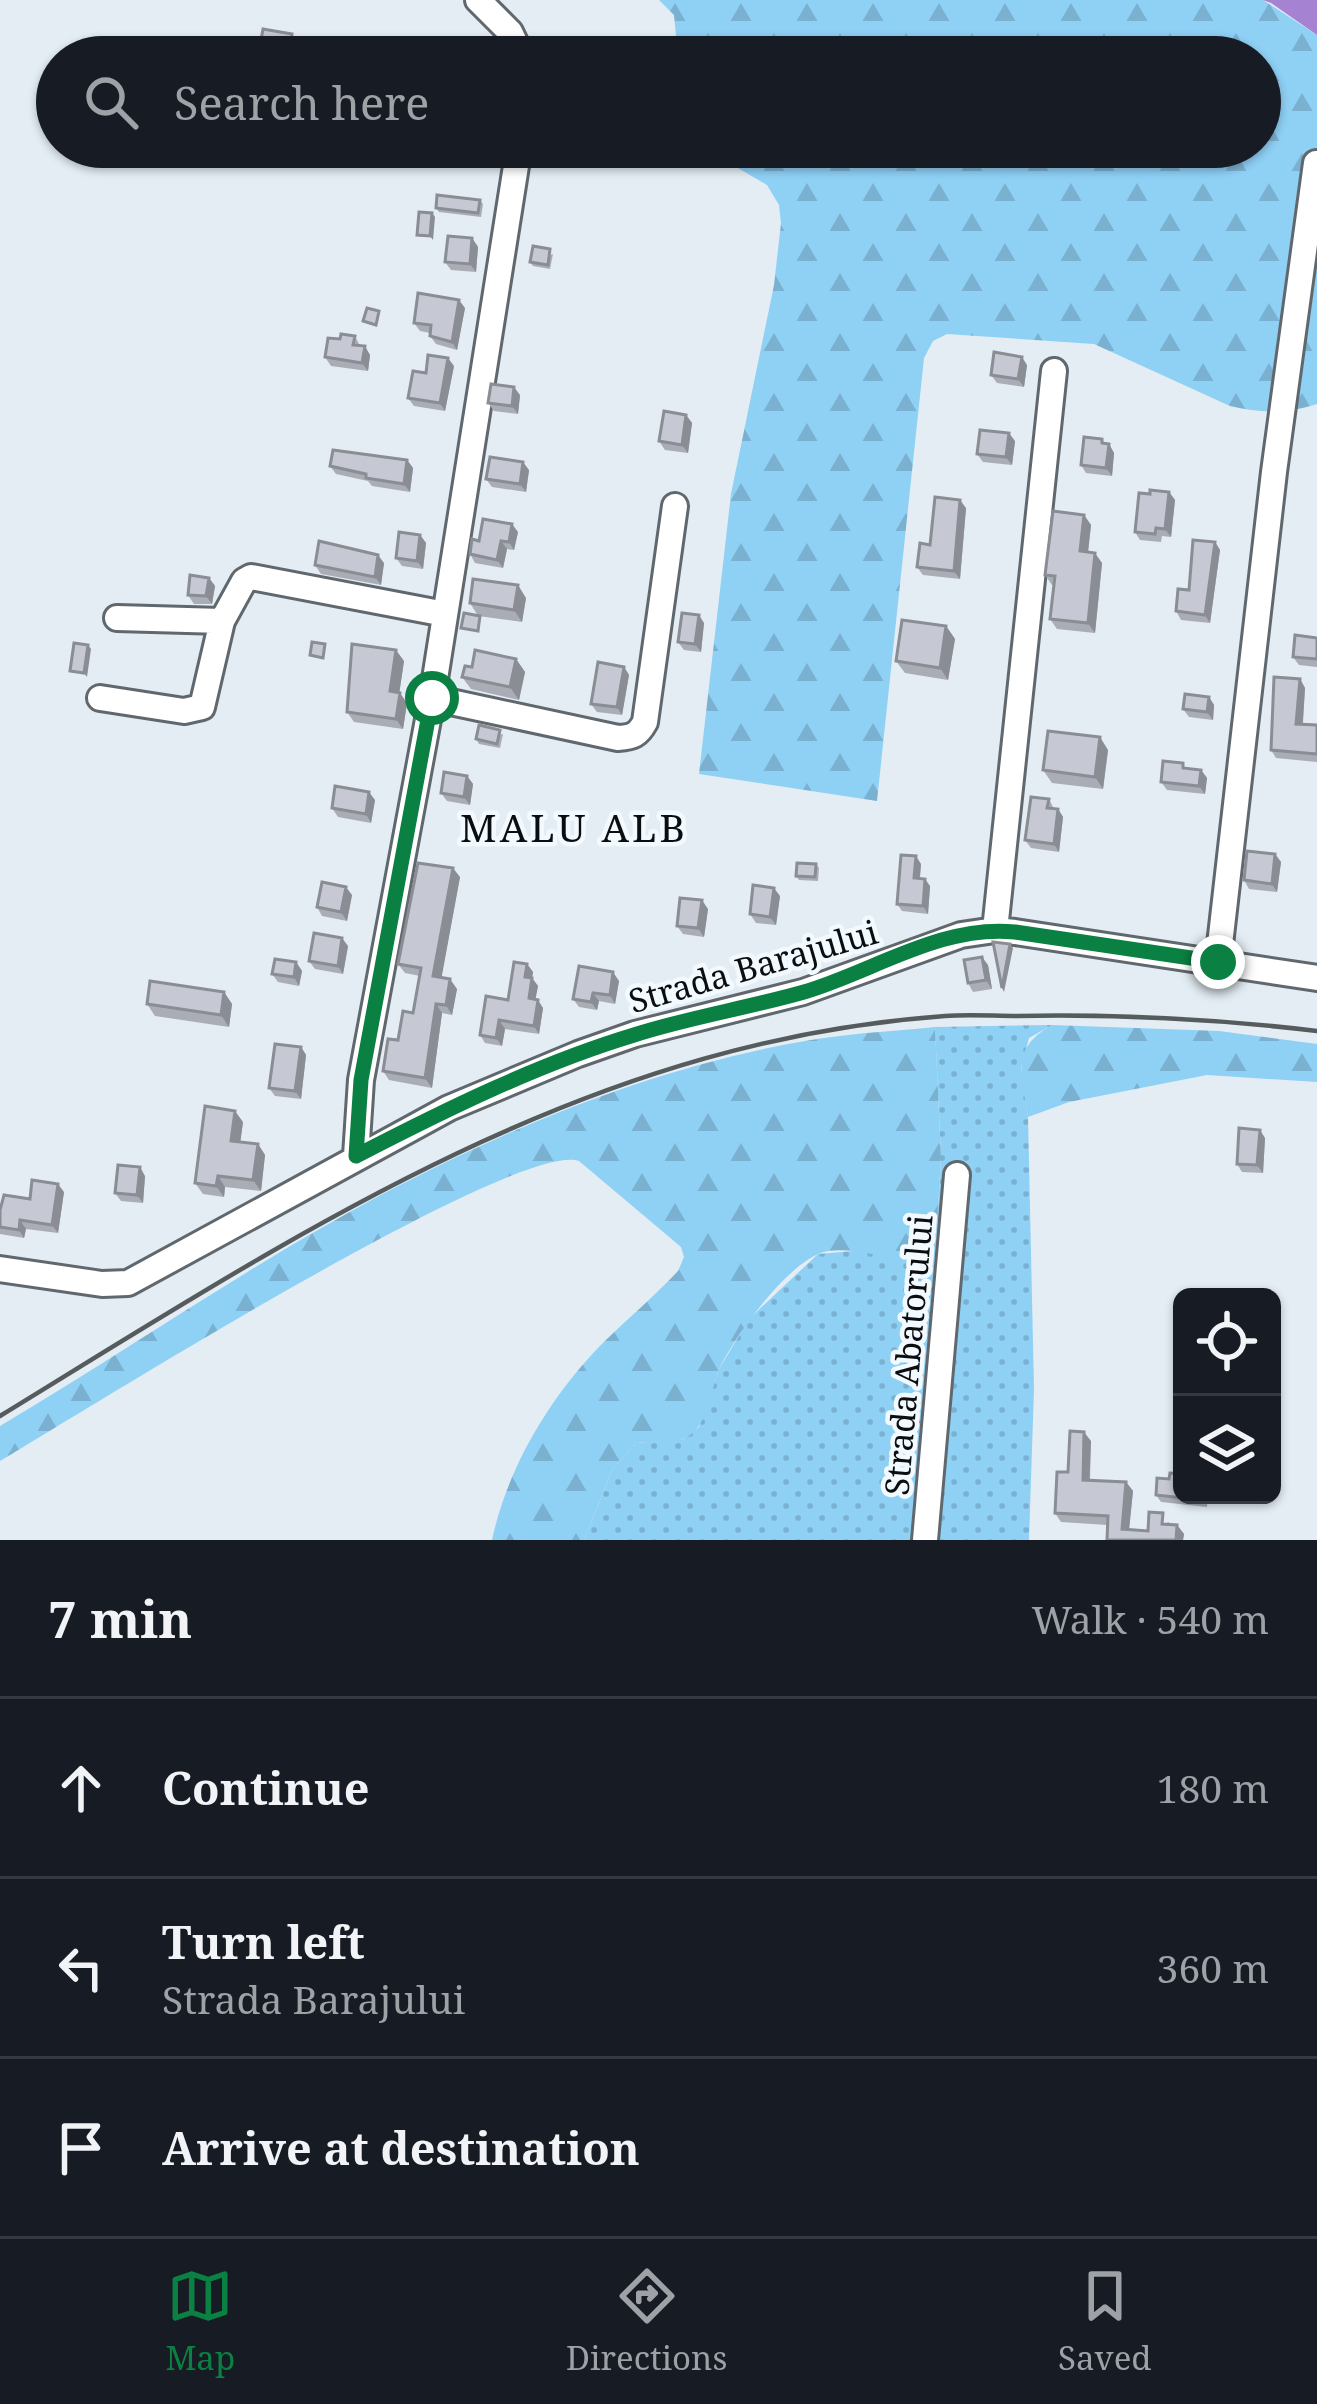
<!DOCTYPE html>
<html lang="en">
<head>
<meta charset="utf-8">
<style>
	body { margin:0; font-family:"Noto Serif",serif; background:#242831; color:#f1f3f6 }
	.controls { position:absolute; right:36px; bottom:36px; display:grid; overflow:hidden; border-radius:18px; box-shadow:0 3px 9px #0004 }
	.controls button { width:108px; height:108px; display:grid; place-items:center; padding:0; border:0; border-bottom:3px solid #363941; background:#171b24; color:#f1f3f6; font:60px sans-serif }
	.stop { position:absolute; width:36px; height:36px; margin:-27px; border:9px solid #0b8043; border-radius:50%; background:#fff }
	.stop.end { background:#0b8043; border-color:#fff; box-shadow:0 3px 12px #0008 }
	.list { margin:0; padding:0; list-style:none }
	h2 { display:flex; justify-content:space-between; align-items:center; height:156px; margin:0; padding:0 48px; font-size:51px }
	h2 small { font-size:39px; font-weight:400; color:#9ea1a6 }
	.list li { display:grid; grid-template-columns:78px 1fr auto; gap:36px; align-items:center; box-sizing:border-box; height:180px; padding:0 48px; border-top:3px solid #363941 }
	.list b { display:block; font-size:45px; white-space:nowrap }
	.list p { margin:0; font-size:39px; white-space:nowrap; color:#9ea1a6 }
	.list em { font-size:39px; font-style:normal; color:#9ea1a6 }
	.icon { flex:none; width:66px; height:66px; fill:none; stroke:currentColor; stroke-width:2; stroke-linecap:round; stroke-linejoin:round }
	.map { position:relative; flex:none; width:1317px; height:1540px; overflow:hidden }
	.search { position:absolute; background:#171b24; box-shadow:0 3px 9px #0004; left:36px; right:36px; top:36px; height:132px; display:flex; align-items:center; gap:30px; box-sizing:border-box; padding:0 42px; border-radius:66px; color:#9ea1a6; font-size:45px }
	.sheet { height:696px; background:#171b24 }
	nav { display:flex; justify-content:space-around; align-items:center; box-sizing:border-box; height:168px; border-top:3px solid #363941; background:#171b24; font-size:33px; color:#9ea1a6 }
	nav a { display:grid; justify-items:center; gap:6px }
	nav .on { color:#0b8043 }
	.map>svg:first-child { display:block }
	.grass { fill:url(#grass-dots) }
	.forest { fill:url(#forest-firs) }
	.water { fill:#a682d3 }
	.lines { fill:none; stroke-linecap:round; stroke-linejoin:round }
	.minor-casing { stroke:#60686e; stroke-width:30 }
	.minor { stroke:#fff; stroke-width:24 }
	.rail { stroke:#565b5e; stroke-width:4.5 }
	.wall { fill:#aaadb5 }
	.shaded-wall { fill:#8b8d94 }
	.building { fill:#c6c9d3; stroke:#8b8d94; stroke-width:3 }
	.route { stroke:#0b8043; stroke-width:15 }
	.labels { text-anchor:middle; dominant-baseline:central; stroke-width:9; stroke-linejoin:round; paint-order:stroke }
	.street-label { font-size:33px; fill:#0b0e10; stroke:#f2faff }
	.quarter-label { font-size:39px; letter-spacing:3px; fill:#0b0e10; stroke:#f2faff }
</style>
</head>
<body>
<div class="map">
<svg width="1317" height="1540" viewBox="0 0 1317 1540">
	<defs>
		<pattern id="grass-dots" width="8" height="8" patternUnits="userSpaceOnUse" patternTransform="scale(3)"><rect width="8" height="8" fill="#8fd0f5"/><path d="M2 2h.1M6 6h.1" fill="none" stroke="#7ab1d1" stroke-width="1.8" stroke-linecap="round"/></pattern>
		<pattern id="forest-firs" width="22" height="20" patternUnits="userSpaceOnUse" patternTransform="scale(3)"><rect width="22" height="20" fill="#8fd0f5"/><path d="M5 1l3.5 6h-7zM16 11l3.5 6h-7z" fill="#7ab1d1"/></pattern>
	</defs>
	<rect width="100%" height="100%" fill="#e3edf3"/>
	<!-- grass -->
	<path class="grass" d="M1052,1025L1029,1038L1021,1068L1028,1117L1034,1389L1029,1540H584L612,1470L636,1443L683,1439L699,1427L719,1369L749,1319L818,1254L936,1244L941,1157L935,1027Z"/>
	<!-- forest -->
	<path class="forest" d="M659,0H1263L1317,35V404C1288,414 1259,413 1230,406L1094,344L947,334L933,341L924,358L877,801L699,774L731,494L774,285L781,223L779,205L767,185L702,147H1260V57H678L674,15Z
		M1052,1025L1219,1031L1317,1044V1082L1207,1075L1069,1102L1028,1117C1022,1075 1009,1049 1052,1025Z
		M935,1027L941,1157L936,1244L929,1256C895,1266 848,1241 818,1254C783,1270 737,1333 720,1367C710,1388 709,1431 682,1439C671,1442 649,1441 636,1443L612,1470L584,1540H492C507,1470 547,1402 596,1350C622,1323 652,1299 678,1271L684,1257L681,1247L579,1161C515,1140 81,1413 0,1461V1426C133,1347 261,1257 398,1186C528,1119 672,1062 817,1039C856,1033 896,1031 935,1027Z"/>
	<!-- water -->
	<path class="water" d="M1263,0H1317V35L1271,3Z"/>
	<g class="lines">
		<!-- minor casing -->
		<g class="minor-casing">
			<path id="minor" d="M478,0L510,32L522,57
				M117,618L222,621
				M100,698L184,711L202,707L222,621L244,581L251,577L445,614
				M432,698L618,738C633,737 638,735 645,722L675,506
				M995,930L1054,371
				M1218,962L1274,472L1316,163
				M356,1156L361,1080L432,698L519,147
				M0,1269L102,1284L128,1283L449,1108L578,1054L635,1034L803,992L961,935L995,930L1015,932L1317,978
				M925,1540L957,1175"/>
		</g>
		<!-- minor -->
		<use href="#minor" class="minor"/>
		<!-- rail -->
		<path class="rail" d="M0,1416C297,1234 586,1041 945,1016C969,1014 993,1016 1017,1016C1118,1014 1217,1019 1317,1031"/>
	</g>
	<!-- wall -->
	<path class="wall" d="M431,147H464L462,158L437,155Z
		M480,200L483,204L481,217L439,212L436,208Z
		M472,238L478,247L476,272L451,270L445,262Z
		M553,254L550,269L533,266L530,262Z
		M465,308L457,350L436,344L430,336V333L420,331L414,323Z
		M355,336L360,346L370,355L368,371L331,366L325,357L340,339Z
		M1027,365L1024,387L997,383L991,375Z
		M454,366L445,411L414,406L408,398L426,373Z
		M520,395L518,414L494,411L488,403Z
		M686,415L692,423L688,453L665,450L659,441Z
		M1015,441L1012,465L983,462L977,454Z
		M1109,444L1114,453L1112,476L1086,473L1081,465Z
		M407,460L413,468L410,492L372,486L368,481L336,474L330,466Z
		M529,470L526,492L492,487L486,479Z
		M1169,492L1175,500L1171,537L1162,536L1161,542L1140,540L1135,532L1150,494Z
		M966,508L960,579L923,575L917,567L930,545Z
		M1084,515L1091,525L1088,552L1102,563L1095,633L1057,629L1050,619L1054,585H1052L1045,575Z
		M518,532L514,550L507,549L503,568L475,563L470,554L479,541Z
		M420,535L426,543L423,569L402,566L396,558Z
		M1215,542L1220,550L1210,623L1181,620L1176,611L1189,590Z
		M384,563L381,585L321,574L315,565Z
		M209,578L215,586L212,604H194L188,595Z
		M526,598L522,622L478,616L470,603Z
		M704,623L701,652L684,650L678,642Z
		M946,626L955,639L948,680L905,673L896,661Z
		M1317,638V667L1299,665L1293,657Z
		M516,659L525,672L519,700L471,689L462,677L472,667Z
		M404,661L399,693L407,703L403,729L354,722L347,712Z
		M624,667L629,675L622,715L597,712L591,704Z
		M1300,679L1305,688L1303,724L1317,725V762L1276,758L1271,750Z
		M1209,697L1214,705L1213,720L1189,717L1183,709Z
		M503,734L500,748L479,744L476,739Z
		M1108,750L1103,789L1052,783L1043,770Z
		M1201,770L1207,778L1205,794L1167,790L1161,782Z
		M467,776L473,784L470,805L447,801L441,793Z
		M1049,799L1054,809H1058L1063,817L1059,852L1031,848L1025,840Z
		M375,800L371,823L338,817L332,808Z
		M1275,854L1281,862L1277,892L1249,889L1244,880Z
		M816,864L819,868L818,881L799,880L796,876Z
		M921,864L920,879L930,886L928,914L902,911L897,904Z
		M460,877L441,978L457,989L452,1015L442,1013L432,1088L389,1080L383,1071L413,1013L420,976L405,973L398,964Z
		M352,895L347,921L322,916L317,907Z
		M780,896L776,925L756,923L750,914Z
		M708,909L704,937L683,934L677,926Z
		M348,946L343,974L315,969L309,961Z
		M296,962L302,971L299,986L278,982L272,974Z
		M527,964L533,972L532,978L538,986L535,999L543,1008L539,1034L505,1029L502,1046L485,1043L480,1035L508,1000Z
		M988,965L992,989L973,992L968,983Z
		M619,981L615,1004L599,1001L597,1010L579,1007L573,999Z
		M224,992L232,1004L229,1027L155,1016L147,1004Z
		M301,1047L306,1055L301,1099L275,1096L269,1088Z
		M243,1122L240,1142L258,1144L265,1155L261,1191L225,1187L224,1197L203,1194L195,1183Z
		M1265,1138L1263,1173L1242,1172L1237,1164Z
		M145,1176L143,1203L121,1201L115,1193Z
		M64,1192L58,1233L26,1229L24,1238L0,1234V1210L30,1199Z
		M1091,1441L1090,1480L1126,1482L1133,1491L1129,1530L1148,1531L1169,1522V1525H1177L1184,1534L1183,1540H1107V1525L1061,1522L1055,1513L1068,1472Z
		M1169,1479L1182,1495H1208L1207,1507L1161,1502L1156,1495Z"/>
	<!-- shaded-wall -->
	<path class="shaded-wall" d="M292,34L298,42L295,57H288Z
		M457,147H464L462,158L456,150Z
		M432,213L435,217L433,240L430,236Z
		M472,238L478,247L476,272L470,264Z
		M459,300L465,308L457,350L452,342Z
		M365,346L370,355L368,371L362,363Z
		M1022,357L1027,365L1024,387L1018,379Z
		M448,358L454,366L445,411L440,403Z
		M514,387L520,395L518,414L512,406Z
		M686,415L692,423L688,453L682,445Z
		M1009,433L1015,441L1012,465L1006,457Z
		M1109,444L1114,453L1112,476L1106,468Z
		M407,460L413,468L410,492L404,484Z
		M523,462L529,470L526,492L520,484Z
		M1169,492L1175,500L1171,537L1165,529Z
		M960,500L966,508L960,579L954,571Z
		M1084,515L1091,525L1087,561L1080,551Z
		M512,524L518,532L514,550L509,542Z
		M420,535L426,543L423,569L417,561Z
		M501,541L507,549L503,568L497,560Z
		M1215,542L1220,550L1210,623L1205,615Z
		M1095,553L1102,563L1095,633L1088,623Z
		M378,555L384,563L381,585L375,577Z
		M209,578L215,586L212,604L206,596Z
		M518,585L526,598L522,622L514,610Z
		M699,615L704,623L701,652L695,644Z
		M946,626L955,639L948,680L940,668Z
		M88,645L91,649L87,677L84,673Z
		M396,650L404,661L398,702L390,691Z
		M516,659L525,672L519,700L510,687Z
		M624,667L629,675L622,715L617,707Z
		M1300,679L1305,688L1302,732L1296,724Z
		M400,693L407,703L403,729L396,719Z
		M1209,697L1214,705L1213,720L1207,712Z
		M1100,737L1108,750L1103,789L1095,777Z
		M1201,770L1207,778L1205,794L1199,786Z
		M467,776L473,784L470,805L464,797Z
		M369,792L375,800L371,823L366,814Z
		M1058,809L1063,817L1059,852L1054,844Z
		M1275,854L1281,862L1277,892L1272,884Z
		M916,856L921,864L919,885L914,878Z
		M453,868L460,877L440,986L433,976Z
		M925,879L930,886L928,914L923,906Z
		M346,887L352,895L347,921L341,912Z
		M774,888L780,896L776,925L770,917Z
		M702,900L708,909L704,937L698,928Z
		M342,938L348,946L343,974L338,966Z
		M1010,944L1013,948L1004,992L1002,988Z
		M982,957L988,965L992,989L986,980Z
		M296,962L302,971L299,986L294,977Z
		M527,964L533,972L532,978L538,986L534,1007L529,998L525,977Z
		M613,972L619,981L615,1004L610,995Z
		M450,979L457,989L452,1015L446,1005Z
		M224,992L232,1004L229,1027L221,1015Z
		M593,993L599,1001L597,1010L591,1002Z
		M538,1000L543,1008L539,1034L534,1026Z
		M436,1004L442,1013L432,1088L425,1078Z
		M499,1020L505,1029L502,1046L496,1038Z
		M301,1047L306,1055L301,1099L295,1091Z
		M235,1111L243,1122L239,1152L231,1141Z
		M1260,1130L1265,1138L1263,1173L1257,1165Z
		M258,1144L265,1155L261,1191L253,1180Z
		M140,1167L145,1176L143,1203L137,1195Z
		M218,1176L225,1187L224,1197L216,1186Z
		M58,1184L64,1192L58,1233L52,1225Z
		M20,1220L26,1229L24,1238L19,1230Z
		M1084,1432L1091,1441L1089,1489L1083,1480Z
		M1126,1482L1133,1491L1128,1539L1122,1529Z
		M1177,1525L1184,1534L1183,1540H1176Z"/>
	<!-- building -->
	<path class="building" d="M263,29L292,34L288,57H258Z
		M437,195L480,200L478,213L436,208Z
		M419,212L432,213L430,236L417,235Z
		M448,236L472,238L470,264L445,262Z
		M533,246L550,249L548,265L530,262Z
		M418,293L459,300L452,342L430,336L431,325L414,323Z
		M367,308L379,311L376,325L363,321Z
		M341,334L355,336L353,345L365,346L362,363L325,357L328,338L340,339Z
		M994,352L1022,357L1018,379L991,375Z
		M428,355L448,358L440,403L408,398L413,371L426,373Z
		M491,384L514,387L512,406L488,403Z
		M664,411L686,415L682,445L659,441Z
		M980,430L1009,433L1006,457L977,454Z
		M1084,437L1102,439V443L1109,444L1106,468L1081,465Z
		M333,450L407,460L404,484L366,478V474L330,466Z
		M490,457L523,462L520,484L486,479Z
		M1150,490L1169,492L1165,529L1156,528L1155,534L1135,532L1139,493L1150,494Z
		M935,497L960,500L954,571L917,567L920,543L930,545Z
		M1053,511L1084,515L1080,551L1095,553L1088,623L1050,619L1055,576L1045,575Z
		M483,519L512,524L509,542L501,541L497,560L470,554L472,539L479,541Z
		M399,532L420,535L417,561L396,558Z
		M1193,540L1215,542L1205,615L1176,611L1178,589L1189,590Z
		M319,541L378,555L375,577L315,565Z
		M190,575L209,578L206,596L188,595Z
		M473,579L518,585L514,610L470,603Z
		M464,613L480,616L478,631L461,628Z
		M682,613L699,615L695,644L678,642Z
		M902,620L946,626L940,668L896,661Z
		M1295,635L1317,638V659L1293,657Z
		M312,642L325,644L323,658L310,655Z
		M74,643L88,645L84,673L70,671Z
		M352,644L396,650L390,691L400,693L396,719L347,712Z
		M475,650L516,659L510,687L462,677L465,666L472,667Z
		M598,662L624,667L617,707L591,704Z
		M1274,677L1300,679L1296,724L1317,725V754L1271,750Z
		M1185,694L1209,697L1207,712L1183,709Z
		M479,725L500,730L497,744L476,739Z
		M1048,731L1100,737L1095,777L1043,770Z
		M1163,761L1183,763V768L1201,770L1199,786L1161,782Z
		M444,772L467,776L464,797L441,793Z
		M335,786L369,792L366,814L332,808Z
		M1031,797L1049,799L1047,808L1058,809L1054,844L1025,840Z
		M1247,851L1275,854L1272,884L1244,880Z
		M901,855L916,856L914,878L925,879L923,906L897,904Z
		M418,863L453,868L433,976L450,979L446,1005L436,1004L425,1078L383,1071L388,1039L398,1040L403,1011L413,1013L421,968L398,964Z
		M797,863L816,864L815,877L796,876Z
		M322,882L346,887L341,912L317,907Z
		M753,885L774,888L770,917L750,914Z
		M680,898L702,900L698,928L677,926Z
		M314,933L342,938L338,966L309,961Z
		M993,942L1010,944L1002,988Z
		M982,957L986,980L968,983L964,960Z
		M275,959L296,962L294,977L272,974Z
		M514,962L527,964L525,977L532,978L529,998L538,1000L534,1026L499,1020L496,1038L480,1035L486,996L508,1000Z
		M579,966L613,972L610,995L593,993L591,1002L573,999Z
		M150,981L224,992L221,1015L147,1004Z
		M275,1044L301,1047L295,1091L269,1088Z
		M205,1106L235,1111L231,1141L258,1144L253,1180L218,1176L216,1186L195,1183Z
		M1239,1128L1260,1130L1257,1165L1237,1164Z
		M118,1165L140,1167L137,1195L115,1193Z
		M32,1180L58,1184L52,1225L20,1220L19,1230L0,1227V1210L4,1195L30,1199Z
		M1070,1431L1084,1432L1083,1480L1126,1482L1122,1529L1148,1531L1149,1512L1163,1513L1162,1524L1177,1525L1176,1540H1107L1108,1516L1055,1513L1057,1472H1068Z
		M1170,1473L1182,1474V1495H1203L1202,1500L1156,1495L1157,1478L1169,1479Z"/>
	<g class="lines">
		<!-- route -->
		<path class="route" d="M432,698L361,1080L356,1156C445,1110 538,1064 634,1035C690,1017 748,1008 804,992C872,972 942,924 1015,932L1218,962"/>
	</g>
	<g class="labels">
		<!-- street labels -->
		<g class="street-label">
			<text transform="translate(753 966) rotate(-16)">Strada Barajului</text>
			<text transform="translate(908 1355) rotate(-85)">Strada Abatorului</text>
		</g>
		<!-- quarter labels -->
		<g class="quarter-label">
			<text x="574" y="826">MALU ALB</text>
		</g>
	</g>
</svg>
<div class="controls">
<button><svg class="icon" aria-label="locate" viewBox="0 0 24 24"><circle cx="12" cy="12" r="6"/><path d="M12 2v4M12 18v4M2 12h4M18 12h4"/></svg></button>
<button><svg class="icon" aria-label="layers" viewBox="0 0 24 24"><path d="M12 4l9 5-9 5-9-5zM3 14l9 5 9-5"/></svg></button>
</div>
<div class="stop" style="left:432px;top:698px"></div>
<div class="stop end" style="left:1218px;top:962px"></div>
<div class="search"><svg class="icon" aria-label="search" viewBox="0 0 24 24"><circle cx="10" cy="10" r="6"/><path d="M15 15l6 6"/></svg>Search here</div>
</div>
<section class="sheet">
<h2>7 min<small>Walk · 540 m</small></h2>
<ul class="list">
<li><svg class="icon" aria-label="ahead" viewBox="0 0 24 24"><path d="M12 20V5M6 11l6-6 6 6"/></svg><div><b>Continue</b></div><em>180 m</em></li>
<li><svg class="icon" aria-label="left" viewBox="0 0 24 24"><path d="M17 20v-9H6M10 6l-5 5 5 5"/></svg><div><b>Turn left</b><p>Strada Barajului</p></div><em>360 m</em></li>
<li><svg class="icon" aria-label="arrive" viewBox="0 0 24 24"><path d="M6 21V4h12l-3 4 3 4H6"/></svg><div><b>Arrive at destination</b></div></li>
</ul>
</section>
<nav>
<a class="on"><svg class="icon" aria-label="map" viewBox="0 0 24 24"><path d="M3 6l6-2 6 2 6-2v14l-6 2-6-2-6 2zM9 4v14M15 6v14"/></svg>Map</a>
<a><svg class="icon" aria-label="directions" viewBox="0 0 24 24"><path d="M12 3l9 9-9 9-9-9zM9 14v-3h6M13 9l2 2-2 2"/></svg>Directions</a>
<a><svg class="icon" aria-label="saved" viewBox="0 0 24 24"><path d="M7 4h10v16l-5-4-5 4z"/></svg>Saved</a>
</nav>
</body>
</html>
